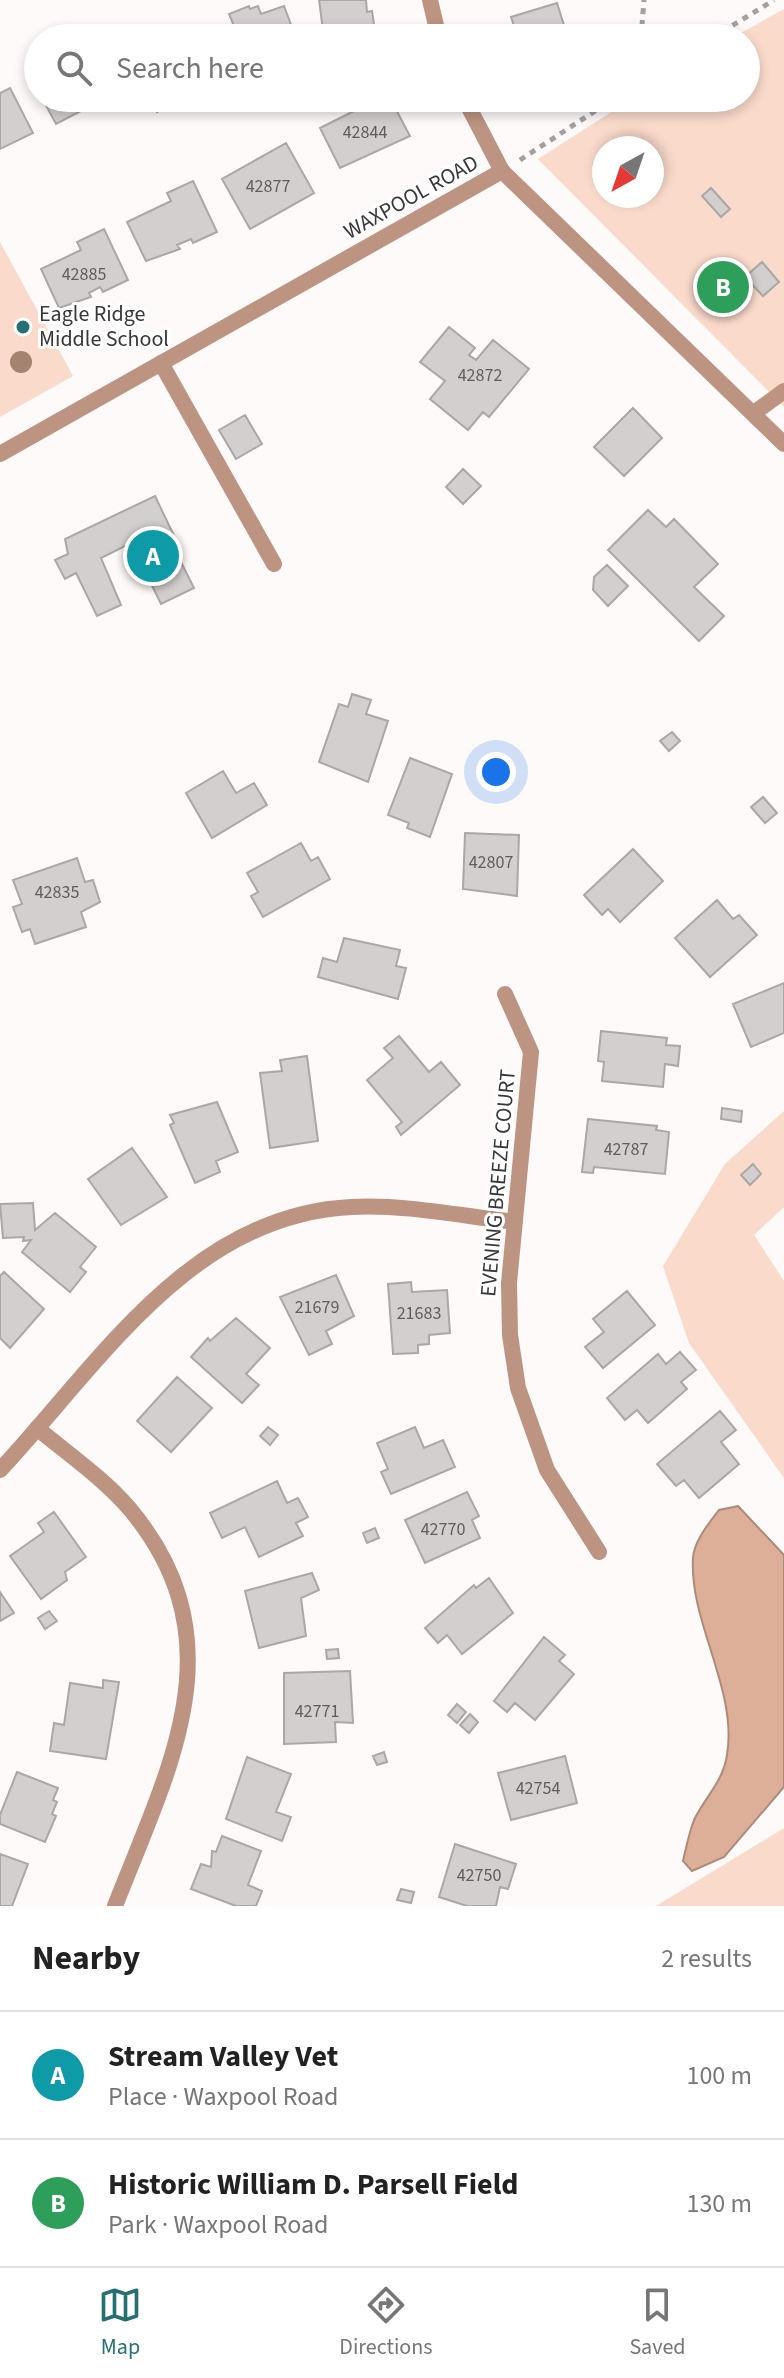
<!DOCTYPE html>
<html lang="en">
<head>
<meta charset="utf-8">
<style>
	body { margin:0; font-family:"Source Sans 3",sans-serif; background:#f6f6f6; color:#222 }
	.compass { position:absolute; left:592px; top:136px; width:72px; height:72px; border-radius:50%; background:#fff; box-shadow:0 4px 12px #0003; rotate:220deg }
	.you { position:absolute; left:496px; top:772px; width:28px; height:28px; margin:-20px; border:6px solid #fff; border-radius:50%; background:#1a73e8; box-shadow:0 0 0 12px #1a73e833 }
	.badge { display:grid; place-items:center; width:52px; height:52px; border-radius:50%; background:#257071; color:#fff; font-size:26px; font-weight:700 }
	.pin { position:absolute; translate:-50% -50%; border:4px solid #fff; box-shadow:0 2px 8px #0006 }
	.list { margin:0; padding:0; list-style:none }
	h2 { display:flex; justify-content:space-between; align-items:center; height:104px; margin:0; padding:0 32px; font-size:34px }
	h2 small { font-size:26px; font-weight:400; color:#767676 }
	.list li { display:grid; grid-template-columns:52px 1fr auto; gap:24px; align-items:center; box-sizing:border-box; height:128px; padding:0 32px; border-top:2px solid #e0e0e0 }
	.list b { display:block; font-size:30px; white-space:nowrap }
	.list p { margin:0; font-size:26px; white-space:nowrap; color:#767676 }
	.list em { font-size:26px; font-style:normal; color:#767676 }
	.icon { flex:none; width:44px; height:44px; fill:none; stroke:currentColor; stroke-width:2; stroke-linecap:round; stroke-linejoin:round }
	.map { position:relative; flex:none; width:784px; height:1906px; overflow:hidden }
	.search { position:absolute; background:#fff; box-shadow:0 4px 12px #0003; left:24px; right:24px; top:24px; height:88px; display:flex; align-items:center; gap:20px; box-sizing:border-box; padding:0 28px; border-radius:44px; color:#767676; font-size:30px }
	.sheet { height:360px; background:#fff }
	nav { display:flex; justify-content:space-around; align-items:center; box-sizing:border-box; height:112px; border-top:2px solid #e0e0e0; background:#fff; font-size:22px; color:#767676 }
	nav a { display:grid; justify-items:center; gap:4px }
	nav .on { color:#257071 }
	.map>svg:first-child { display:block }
	.green { fill:#fadacb; fill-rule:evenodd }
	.water { fill:#deaf98; stroke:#ac8b7b; stroke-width:2 }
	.building { fill:#d3cfce; stroke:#aaa7a5; stroke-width:2 }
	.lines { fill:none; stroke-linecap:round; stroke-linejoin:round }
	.path { stroke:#a4a0a0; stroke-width:5; stroke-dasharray:6 6; stroke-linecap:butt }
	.service { stroke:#bc9481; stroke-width:16 }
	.minor { stroke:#bc9481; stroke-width:16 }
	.tertiary { stroke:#bc9481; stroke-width:16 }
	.tree { fill:#a48370 }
	.poi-dot { fill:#257071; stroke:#fff; stroke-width:3 }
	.labels { text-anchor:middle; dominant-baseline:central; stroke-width:6; stroke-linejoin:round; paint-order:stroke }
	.number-label { font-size:18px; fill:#605d5d }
	.street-label { font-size:22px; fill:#393737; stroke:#fff }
	.poi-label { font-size:22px; fill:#393737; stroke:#fff; text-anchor:start }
</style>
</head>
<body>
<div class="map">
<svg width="784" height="1906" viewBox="0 0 784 1906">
	<rect width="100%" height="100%" fill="#fefaf9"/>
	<!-- green -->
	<path class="green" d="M784,9V407L538,159L633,98H746V38H732ZM604,148H652V196H604Z
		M0,242L73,376L0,417Z
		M784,1111V1207L754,1235L784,1281V1478L689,1343L663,1266L725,1164Z
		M784,1828V1906H656Z"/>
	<!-- water -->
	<path class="water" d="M738,1506L784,1555V1787L724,1857L692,1871L683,1861C686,1848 689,1833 694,1820C705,1797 723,1782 727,1755C738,1690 689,1622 693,1558C694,1541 709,1523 719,1510Z"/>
	<!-- building -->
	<path class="building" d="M319,0H366L367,12L372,11L376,38H324Z
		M557,3L568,38H518L511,17Z
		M249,6L250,9L258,6L261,14L284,6L296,38H239L229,14Z
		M38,68V90L29,73Z
		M10,88L33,133L0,149V93Z
		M42,98H106L56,124Z
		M150,98H182L157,112Z
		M360,98H390L410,136L340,168L320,128L360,108L356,100Z
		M651,98L654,103L641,111L633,99Z
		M286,143L314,193L250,229L222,179Z
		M193,181L217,232L193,243L191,239L177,245L180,249L146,261L127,222L171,201L167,193Z
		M711,188L730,209L721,217L702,196Z
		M104,229L128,280L103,292L100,287L89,293L91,297L59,308L41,269L81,250L77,242Z
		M762,262L779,282L763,296L745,277Z
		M449,327L475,348L469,355L476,360L493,340L529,369L489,417L483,412L468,430L430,399L445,381L420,362Z
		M633,408L662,438L624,476L594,447Z
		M245,415L262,444L236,459L219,430Z
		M463,469L481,486L463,504L446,487Z
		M155,496L178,544L173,546L194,588L161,604L141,563L135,566L125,546L101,558L121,605L97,616L76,573L65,579L55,560L68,554L65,539Z
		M648,510L666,527L674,519L718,564L694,587L724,616L699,641L608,550Z
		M607,565L628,586L608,606L593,590L594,577Z
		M352,694L371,700L366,714L388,721L368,782L319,762L339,704L348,707Z
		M672,732L680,741L669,751L660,741Z
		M410,758L452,774L430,837L407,828L409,823L388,815Z
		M223,771L236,793L254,783L267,805L212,838L186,793Z
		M763,797L777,813L765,823L751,807Z
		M465,833L519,835L517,896L463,889Z
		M301,843L311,861L318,857L330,879L263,917L251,896L258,892L247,873Z
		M633,849L663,881L620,922L608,909L602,915L584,895Z
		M77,858L85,882L93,880L100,902L81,912L86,927L35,944L30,929L22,932L13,907L22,904L13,880Z
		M717,900L733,919L739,915L757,935L710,977L675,938Z
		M344,938L400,950L396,966L406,968L398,999L318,977L323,958L337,962Z
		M784,983V1033L751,1047L733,1004Z
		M601,1031L667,1038L666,1045L680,1046L678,1066L665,1064L663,1087L602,1081L604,1062L598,1061Z
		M399,1036L429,1072L441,1062L460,1085L401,1135L396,1127L402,1122L367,1080L393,1058L384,1048Z
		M307,1056L318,1141L270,1148L260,1073L282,1071L280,1060Z
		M217,1102L238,1152L216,1161L220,1172L195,1183L170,1125L174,1123L170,1115Z
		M722,1108L742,1111L741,1122L721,1119Z
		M588,1119L657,1126L656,1130L669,1132L665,1174L594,1167L593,1173L582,1172Z
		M132,1148L167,1197L121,1225L88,1179Z
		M753,1164L761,1174L750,1185L741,1175Z
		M33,1203L35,1230L55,1213L96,1247L80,1267L86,1272L70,1292L22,1252L31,1240L23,1241L24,1237L3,1238L0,1204Z
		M4,1272L44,1309L10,1348L0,1338V1276Z
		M336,1275L354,1316L326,1331L332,1344L309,1355L280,1297Z
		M411,1282L412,1292L447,1290L450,1333L429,1335V1344L418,1345V1353L393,1354L388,1284Z
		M627,1291L655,1325L603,1368L585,1347L604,1332L593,1319Z
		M236,1318L270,1348L246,1374L259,1385L242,1403L191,1357L208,1338L210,1341Z
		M680,1352L696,1370L681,1382L687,1389L648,1423L637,1410L625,1420L607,1398L658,1354L666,1364Z
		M177,1377L212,1408L171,1452L137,1421Z
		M720,1411L736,1430L721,1442L739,1464L699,1498L684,1480L676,1486L657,1464Z
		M268,1427L278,1435L270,1445L260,1436Z
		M415,1427L424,1448L443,1440L455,1467L391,1494L381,1472L388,1469L377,1443Z
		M277,1481L287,1503L298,1498L308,1517L296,1523L303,1536L259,1557L245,1527L222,1538L210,1513Z
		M467,1492L479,1516L472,1520L480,1538L425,1563L405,1520Z
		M54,1512L86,1557L65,1572L67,1580L41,1599L10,1556L44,1532L38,1523Z
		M375,1528L379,1538L367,1543L363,1533Z
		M312,1573L319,1590L301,1598L306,1636L259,1648L245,1591Z
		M489,1578L513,1613L462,1654L447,1635L438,1643L425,1628L474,1585L476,1588Z
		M0,1592L14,1613L0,1621Z
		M49,1611L57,1621L45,1629L38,1618Z
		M544,1637L565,1655L559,1661L574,1674L535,1720L515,1703L507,1712L494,1701Z
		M338,1649L339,1658L327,1659L326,1650Z
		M350,1671L353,1723L335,1722L336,1742L284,1744V1673Z
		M103,1680L119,1682L106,1759L50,1751L54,1723L64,1725L70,1683L103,1688Z
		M457,1704L466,1712L457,1723L448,1715Z
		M470,1714L478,1722L469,1733L460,1725Z
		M384,1752L387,1762L377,1765L373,1756Z
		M565,1756L577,1803L511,1820L498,1773Z
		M247,1757L291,1774L276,1812L291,1817L282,1841L226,1819Z
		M17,1772L58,1788L53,1800L57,1802L52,1814L56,1816L45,1842L0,1824V1815Z
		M222,1836L261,1851L248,1885L262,1891L256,1906H236L191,1889L201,1864L211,1867L212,1851L216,1852Z
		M455,1844L516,1864L508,1889L500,1887L496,1906H467L439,1897Z
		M0,1854L28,1864L12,1906H0Z
		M401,1889L414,1892L411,1903L397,1900Z"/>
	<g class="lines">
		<!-- path -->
		<path class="path" d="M641,38L644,0
			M712,38L774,0
			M520,160L615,98"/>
		<!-- service -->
		<path class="service" d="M161,363L274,564
			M754,413L784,391"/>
		<!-- minor -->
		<path class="minor" d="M430,0L439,38
			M464,98L502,171
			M505,994L531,1052L509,1283L510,1335L518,1388L547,1470L599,1552
			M37,1428C68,1454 103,1478 129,1508C241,1641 168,1769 115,1906
			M0,1470C100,1363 190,1215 351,1207C405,1204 461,1216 515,1222"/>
		<!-- tertiary -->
		<path class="tertiary" d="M0,454L502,171L784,444"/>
	</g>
	<!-- trees -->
	<circle class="tree" cx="21" cy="362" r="11"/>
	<!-- markers -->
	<circle class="poi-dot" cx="23" cy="327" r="8"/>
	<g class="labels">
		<!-- number labels -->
		<g class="number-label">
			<text x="365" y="132">42844</text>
			<text x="268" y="186">42877</text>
			<text x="84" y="274">42885</text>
			<text x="480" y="375">42872</text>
			<text x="491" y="862">42807</text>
			<text x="57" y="892">42835</text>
			<text x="626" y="1149">42787</text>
			<text x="317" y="1307">21679</text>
			<text x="419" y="1313">21683</text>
			<text x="443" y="1529">42770</text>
			<text x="317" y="1711">42771</text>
			<text x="538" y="1788">42754</text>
			<text x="479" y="1875">42750</text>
		</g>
		<!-- street labels -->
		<g class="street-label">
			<text transform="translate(411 197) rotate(-29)">WAXPOOL ROAD</text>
			<text transform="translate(498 1183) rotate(-85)">EVENING BREEZE COURT</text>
		</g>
		<!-- poi labels -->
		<g class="poi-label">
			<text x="39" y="314">Eagle Ridge<tspan x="39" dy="25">Middle School</tspan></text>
		</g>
	</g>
</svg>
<svg class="compass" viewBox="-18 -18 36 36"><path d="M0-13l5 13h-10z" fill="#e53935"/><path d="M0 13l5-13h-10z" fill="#767676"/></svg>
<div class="you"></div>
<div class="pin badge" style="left:153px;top:556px;background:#0f9aa8">A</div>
<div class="pin badge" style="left:723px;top:287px;background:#2e9e5b">B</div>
<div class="search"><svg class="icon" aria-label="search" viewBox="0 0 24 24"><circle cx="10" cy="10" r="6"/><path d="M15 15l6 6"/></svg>Search here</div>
</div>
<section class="sheet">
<h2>Nearby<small>2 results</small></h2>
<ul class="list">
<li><span class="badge" style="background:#0f9aa8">A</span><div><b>Stream Valley Vet</b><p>Place · Waxpool Road</p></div><em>100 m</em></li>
<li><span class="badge" style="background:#2e9e5b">B</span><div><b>Historic William D. Parsell Field</b><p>Park · Waxpool Road</p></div><em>130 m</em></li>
</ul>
</section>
<nav>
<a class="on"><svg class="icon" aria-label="map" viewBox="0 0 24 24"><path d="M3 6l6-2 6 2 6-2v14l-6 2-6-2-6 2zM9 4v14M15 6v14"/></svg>Map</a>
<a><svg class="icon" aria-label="directions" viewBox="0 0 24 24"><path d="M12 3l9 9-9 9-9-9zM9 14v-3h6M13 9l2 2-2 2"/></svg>Directions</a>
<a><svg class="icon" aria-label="saved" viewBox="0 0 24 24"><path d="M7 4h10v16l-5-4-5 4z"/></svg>Saved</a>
</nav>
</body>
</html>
